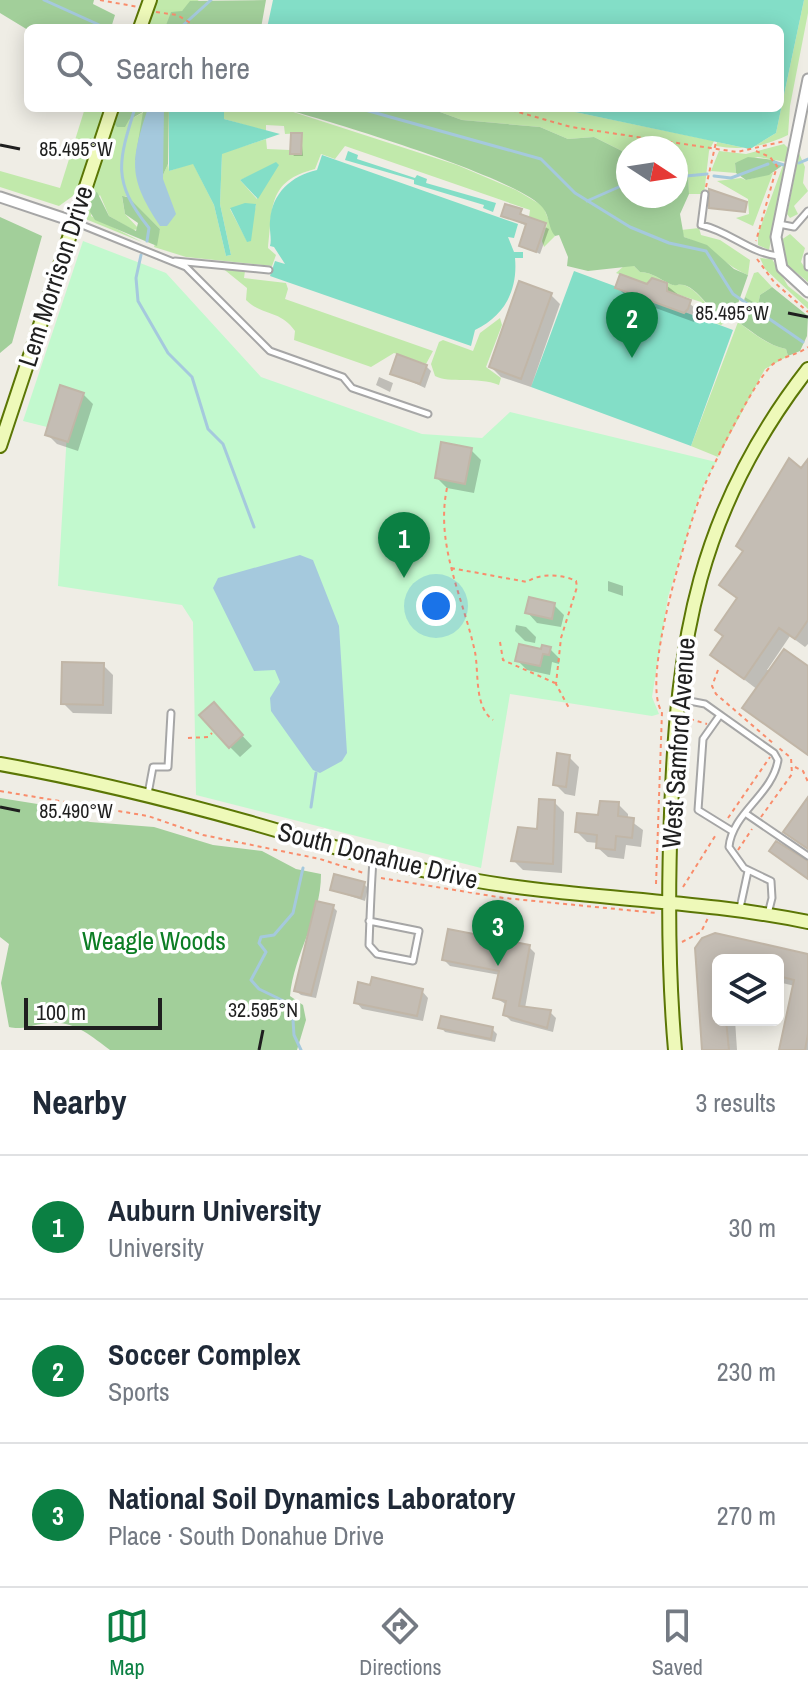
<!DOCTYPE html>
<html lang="en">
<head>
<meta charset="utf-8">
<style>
	body { margin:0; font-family:"Archivo Narrow",sans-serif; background:#f2f2f3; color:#1f2937 }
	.controls { position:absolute; right:24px; bottom:24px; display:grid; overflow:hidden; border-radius:12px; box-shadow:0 4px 20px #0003 }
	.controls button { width:72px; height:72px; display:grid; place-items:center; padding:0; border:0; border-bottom:2px solid #e0e1e3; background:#fff; color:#1f2937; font:40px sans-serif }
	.compass { position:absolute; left:616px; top:136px; width:72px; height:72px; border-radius:50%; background:#fff; box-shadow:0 4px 20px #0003; rotate:102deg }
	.scale { position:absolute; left:24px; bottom:20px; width:138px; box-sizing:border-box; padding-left:8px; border:4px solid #1f1f1f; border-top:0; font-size:22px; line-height:28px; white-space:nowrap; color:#1f1f1f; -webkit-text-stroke:6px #fff; paint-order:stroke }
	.you { position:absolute; left:436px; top:606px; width:28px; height:28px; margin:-20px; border:6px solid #fff; border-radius:50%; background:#1a73e8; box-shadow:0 0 0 12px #1a73e833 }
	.badge { display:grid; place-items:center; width:52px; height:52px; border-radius:50%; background:#0b8043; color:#fff; font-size:26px; font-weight:700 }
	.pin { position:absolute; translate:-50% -66px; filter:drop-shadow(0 2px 4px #0008) }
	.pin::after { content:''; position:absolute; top:42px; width:28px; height:24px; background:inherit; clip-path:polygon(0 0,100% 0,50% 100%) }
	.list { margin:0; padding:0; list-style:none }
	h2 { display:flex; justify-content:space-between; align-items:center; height:104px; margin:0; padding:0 32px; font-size:34px }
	h2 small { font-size:26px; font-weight:400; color:#747a83 }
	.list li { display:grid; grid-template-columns:52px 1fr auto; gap:24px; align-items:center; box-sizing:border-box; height:144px; padding:0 32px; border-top:2px solid #e0e1e3 }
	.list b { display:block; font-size:30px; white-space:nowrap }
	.list p { margin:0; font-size:26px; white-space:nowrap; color:#747a83 }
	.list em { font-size:26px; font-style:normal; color:#747a83 }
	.icon { flex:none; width:44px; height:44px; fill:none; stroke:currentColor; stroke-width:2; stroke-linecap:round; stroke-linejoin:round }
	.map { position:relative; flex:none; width:808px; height:1050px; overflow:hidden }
	.search { position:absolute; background:#fff; box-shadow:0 4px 20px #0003; left:24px; right:24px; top:24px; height:88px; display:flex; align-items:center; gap:20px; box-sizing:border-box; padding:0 28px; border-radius:12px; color:#747a83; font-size:30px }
	.sheet { height:536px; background:#fff }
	nav { display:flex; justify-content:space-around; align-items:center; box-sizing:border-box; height:112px; border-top:2px solid #e0e1e3; background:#fff; font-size:22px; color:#747a83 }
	nav a { display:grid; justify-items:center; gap:4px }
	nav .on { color:#0b8043 }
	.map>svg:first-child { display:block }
	.grass { fill:#c1e9ab; fill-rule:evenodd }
	.forest { fill:#a2cf9a }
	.park { fill:#c2f9ce }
	.pitch { fill:#83dec7 }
	.water { fill:#a5c9dd }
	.shadow { fill:#0003 }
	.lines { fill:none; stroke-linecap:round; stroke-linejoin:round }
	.stream { stroke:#a5c9dd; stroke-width:3 }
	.building { fill:#c4bdb4; stroke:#c1b6a7; stroke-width:2 }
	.lane-casing { stroke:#a6a6a6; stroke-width:9 }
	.street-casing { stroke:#a6a6a6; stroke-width:13 }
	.secondary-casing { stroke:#5b7605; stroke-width:16 }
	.path { stroke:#f98d6c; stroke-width:2; stroke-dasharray:4 4; stroke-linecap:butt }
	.lane { stroke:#fff; stroke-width:5 }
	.street { stroke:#fff; stroke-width:9 }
	.secondary { stroke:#eef9b9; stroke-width:12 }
	.ticks { fill:none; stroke:#1f1f1f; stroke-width:3 }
	.labels { text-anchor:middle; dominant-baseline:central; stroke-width:7; stroke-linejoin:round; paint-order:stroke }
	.street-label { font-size:26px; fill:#1f1f1f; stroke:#fff }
	.park-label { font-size:26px; fill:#0c7d24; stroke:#fff }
	.ticks-label { font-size:20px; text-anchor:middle; fill:#1f1f1f; stroke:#fff; stroke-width:7; stroke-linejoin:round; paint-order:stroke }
</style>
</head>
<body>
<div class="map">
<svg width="808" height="1050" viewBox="0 0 808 1050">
	<rect width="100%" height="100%" fill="#efede5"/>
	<!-- grass -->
	<path class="grass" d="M154,0H199L182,11L167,27L144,28Z
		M804,0H808V13L790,106L788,135C765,146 743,151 716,146L717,142L750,149L776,133Z
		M85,108H104L77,193L59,206L0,187V171L60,188Z
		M224,108H281L457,165L516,190L543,206L555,236L544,247L542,241L547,224L529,217L530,210L345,146L335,159L321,154L315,169C267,181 273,208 268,248L276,255L272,266L186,257L154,247L160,229L126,196L122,197L125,214L139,229L133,230L109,216L100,195L92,205L91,216L142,242L83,218L112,121L129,120L144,112L135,160L163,175L168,164L169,171L193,163L214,205L226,256L231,255L220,204L222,153L266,139L267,149L290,150V154H300L302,133L285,134L284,126L266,125V131L224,119ZM270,168L273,171L257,199L240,180ZM245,204L256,205L247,241L230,209Z
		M429,108H556L714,141L709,151L704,194H689L688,171L676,166V148H628V154L594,137L568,139L540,127L462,120Z
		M784,144L788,148L786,162L758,157L735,163L736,173L711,171L719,151L746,154Z
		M799,153L805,167L803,183L808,191L794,206L798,214L790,218L787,214Z
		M783,165L786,166L769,250L758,245V234Z
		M773,173L753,226L736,218L749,214L748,199L717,181L741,178L746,180Z
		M699,228L701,235L720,240L750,260L748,275C722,264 713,247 684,237L681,230Z
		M790,234L805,248L801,262L808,272V282L787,265L781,240Z
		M760,258L772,259L788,286L808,302V309L765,269Z
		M625,265L634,266L640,272C654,273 659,279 670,284C675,286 679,283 684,285C703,292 709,317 733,318L721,325L704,319H712L713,315L701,302L667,291V283L652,278L647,284L616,273Z
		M221,267L245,271L244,278L286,283L288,289L285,299L433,351L426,364L394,353L371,367L294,340L295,331C281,310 262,316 246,300L247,288Z
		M758,272L772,287L760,295L758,306L745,297L754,273Z
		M500,318L502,325L486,367L501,378L499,385C477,376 449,384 435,376L431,364L439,342L443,340L473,351L480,333Z
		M738,322C753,333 767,345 786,349L788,356L765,369L718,457L691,446Z"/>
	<!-- forest -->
	<path class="forest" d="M0,0H94L93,4L115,15L111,28L28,30L0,13Z
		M266,0L261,28H165L171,12L182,11L190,1Z
		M117,108H169L168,164L163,175L135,160L143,112L129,120L125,127H117L112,121Z
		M281,108H429L462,120L540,127L568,139L594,137L628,154V196H676V166L688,170L689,194L680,214L684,237L707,245L734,269L748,275L733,318C709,317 703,291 684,285C677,283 677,287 670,284C659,279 654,273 640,272L634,266L588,271L567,266L568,257L559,235L555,236C548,228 550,217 543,208C520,178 326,120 281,108Z
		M748,157L774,160L783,165L769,175L746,180L736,173L735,163Z
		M97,192L109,216L136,231L138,223L125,214L122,196L128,197L160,229L157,246L95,220L90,212L92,194Z
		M0,217L42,236L12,343L0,353Z
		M772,287L808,316L807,336L800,351L788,356L786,349C767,345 753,332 738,322L745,297L758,305L760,295Z
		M0,798L50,806L65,816L90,822L154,827L213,845L262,851L296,869L321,874C321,919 294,953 290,996L303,1005L306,1020L297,1050H110C89,1034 70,1017 41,1024C29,1026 21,1030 9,1027L1,983L9,944L0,937Z"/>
	<!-- park -->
	<path class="park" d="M83,241L166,273L261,377L422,434L482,438L510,412L716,462L702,488L668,597L652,697L659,714L652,716L510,694L481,868L196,795L193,622L182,605L58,586L67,432L23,421Z"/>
	<!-- pitch -->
	<path class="pitch" d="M273,0H804L776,133L750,149L556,108H780V28H267Z
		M169,108H224V119L280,134L222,154L220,204L231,255L226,256L214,205L193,164L169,171Z
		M348,151L358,155L357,159L415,178L417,175L427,179L426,183L496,203L493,212L483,208L484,205L414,184V180L345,160Z
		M322,155L518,224L514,238L508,237L514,252H523V258H515C518,291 504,316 475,330L471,346L270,276L275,261L285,264L274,247L270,246C272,239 269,230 270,221C272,193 291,176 317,170Z
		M276,162L279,165L258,199L240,180Z
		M245,203L256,204L251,241L247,242L230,208Z
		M574,271L733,330L691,446L531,387Z"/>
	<!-- water -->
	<path class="water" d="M164,108L163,179L176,214L167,226H160C128,178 130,162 148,108Z
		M300,555L313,560L339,626L347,753L342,761L320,773L313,770L271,711L270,698L280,682L275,670L254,671L213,588L218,578Z"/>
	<!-- shadow -->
	<path class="shadow" d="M301,135L303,156H294L292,153Z
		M520,211L524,217L549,229L540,254L521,245L527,226L504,216Z
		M666,285L700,312L694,322L628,298L618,288Z
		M550,294L560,304L531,387L501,377L491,367Z
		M426,366L431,371L425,388L393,373Z
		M379,377L393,383L390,392L376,385Z
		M83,394L93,404L78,451L57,444L47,434Z
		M471,450L481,460L474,493L447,488L437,478Z
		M808,462V644L805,647L790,636L767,670L808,669V754L758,690L712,655L725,637L738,599L721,585Z
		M608,581L623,586V596L608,591Z
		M554,605L564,615L561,627L537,623L528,613Z
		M516,625L526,627L536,637L535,643L525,641L515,631Z
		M550,649L560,659L559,664L552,662L550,675L527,670L517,660Z
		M103,665L113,675L112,714L73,713L63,703Z
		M223,715L252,746L240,757L230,747Z
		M569,757L579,767L575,796L565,794L555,784Z
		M554,802L564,812L562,873L523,870L513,860L538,831Z
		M618,804L628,814V819L643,830L641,847L626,845L624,859L608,857L598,848V843L587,842L577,832Z
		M364,884L368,888L365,901L332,890Z
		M333,907L337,911L316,998L301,995L296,991Z
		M529,947L535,953L525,1008L550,1012L556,1018L553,1032L511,1021L505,1015L507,1005L496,998L500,975L450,966L444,960Z
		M697,955L808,956V1050H781L795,986L778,982V960H718V1020H735L737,1050H704Z
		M372,987L422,991L428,998L423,1021L362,1009L356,1002Z
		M441,1027L492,1029L497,1034L495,1042L445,1032Z"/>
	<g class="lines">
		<!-- stream -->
		<path class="stream" d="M44,0L106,28
			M180,28L211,0
			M135,108C118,162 112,182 149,228L147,241
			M358,108L541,159L575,193L630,227L669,243L706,251L733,294L803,342
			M774,162L784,165
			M799,163L808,159
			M714,176L731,178L768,164
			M676,177L707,174
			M587,201L621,186L628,187
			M141,255L136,278L138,301L168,353L192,377L208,429L223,444L254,527
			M311,807L316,773
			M301,1050L294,1035L292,1005L259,989L251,980L266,952L259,943L261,937L274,935L293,913L303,868"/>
	</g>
	<!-- building -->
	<path class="building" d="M291,133H302L301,154H290Z
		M709,189L747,202L745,212L709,208Z
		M505,204L522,209L520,214L546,223L536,252L519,246L526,224L501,216Z
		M620,274L647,284L652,278L667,283V291L691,300L688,309L684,313L615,288Z
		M519,281L552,293L521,379L489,367Z
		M397,354L427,365L420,384L390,374Z
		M60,385L84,393L68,442L45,435Z
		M441,442L472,448L465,484L435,478Z
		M789,458L801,468L808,459V620L795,639L779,628L744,679L710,655L723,636L715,630L737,598L719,585L743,551L736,546Z
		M529,597L555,603L552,619L525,613Z
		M519,644L541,649L542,645L551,647L549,655L543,654L540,666L515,661Z
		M784,649L808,666V755L742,708Z
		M62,662L104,663L103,705L61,704Z
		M214,702L243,735L229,748L199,715Z
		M557,753L570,755L566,787L553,785Z
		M808,797V849L783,832Z
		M539,799L555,800L553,864L511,861L518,827L537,829Z
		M600,801L619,802L618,816L634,818L632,838L616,836L615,850L596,848L597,835L575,832L577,813L598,815Z
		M776,841L808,861V879L769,851Z
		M334,874L365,882L361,898L330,890Z
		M316,901L334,905L311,995L294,991Z
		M448,929L530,945L519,1006L551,1010L547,1028L503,1015L506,1001L493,998L499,971L442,960Z
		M715,933L808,954V1034L805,1050H779L794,980L778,976V960H718V1020H726L729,1050H702L695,948L702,938Z
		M372,977L423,989L417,1016L354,1003L358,982L370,985Z
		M441,1016L493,1027L491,1039L438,1028Z"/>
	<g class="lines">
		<!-- lane casing -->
		<g class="lane-casing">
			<path id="lane" d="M705,194L701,225C729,231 750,253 778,256
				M77,223L186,267L270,351L343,377L352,388L428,414
				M779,224L794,227L808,211
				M808,257V267
				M175,261L269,270
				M679,699L705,704L774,753L778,760C773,794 732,813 729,847L744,868L771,881L772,898L768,914
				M720,715L703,739L698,810L732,831
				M148,794L153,767H168L171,713
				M745,813L808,856
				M740,908L748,871
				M369,921L419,931L413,961L377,954L369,945C370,917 371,888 373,860"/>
		</g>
		<!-- street casing -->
		<g class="street-casing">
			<path id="street" d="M808,79L776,237L782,268L808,292
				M0,197L72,221"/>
		</g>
		<!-- secondary casing -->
		<g class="secondary-casing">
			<path id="secondary" d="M140,28L150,0
				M0,446L112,108
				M0,764C84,779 166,799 248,822C312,840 376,861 441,874C562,900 687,897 808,922
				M675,1050C668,971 668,892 671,813C677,640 698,510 808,369"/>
		</g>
		<!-- path -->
		<path class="path" d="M100,0L138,7
			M156,12L177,15L199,28
			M504,108L571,127L737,152L785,141
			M756,151L770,157L777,166L756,241
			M706,187L716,142
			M757,259L774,282L808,312
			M447,488C435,545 463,597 475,652C479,673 474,707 493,720
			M451,568L527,582C539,573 562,574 576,581L577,587L561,638L556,684L570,710
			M500,642L503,660L555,683
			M718,670L712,686L716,694L774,744
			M690,719L707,724
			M188,738L208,737L212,733
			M795,767L803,771L808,782
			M0,791L148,816L203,835L320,859L364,873
			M761,817L792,774L791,758L779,748
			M728,818L770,757
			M738,850L752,829
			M381,878L504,898L657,913
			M656,884L662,712C640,681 688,527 703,489C714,463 752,385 771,366C779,357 798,355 808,347
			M683,887L717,833
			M682,942L701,932L708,918"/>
		<!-- lane -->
		<use href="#lane" class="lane"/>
		<!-- street -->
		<use href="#street" class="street"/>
		<!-- secondary -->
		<use href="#secondary" class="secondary"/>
	</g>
	<!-- ticks -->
	<path class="ticks" d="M0,145L20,149M788,313L808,317M0,807L20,811M259,1050L263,1030"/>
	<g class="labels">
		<!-- street labels -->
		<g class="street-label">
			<text transform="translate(55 276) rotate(-72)">Lem Morrison Drive</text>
			<text transform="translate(678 743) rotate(-86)">West Samford Avenue</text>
			<text transform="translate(378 855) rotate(14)">South Donahue Drive</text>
		</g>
		<!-- park labels -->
		<g class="park-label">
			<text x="154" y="940">Weagle Woods</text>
		</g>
	</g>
	<g class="ticks-label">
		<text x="76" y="156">85.495°W</text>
		<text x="732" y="320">85.495°W</text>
		<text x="76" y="818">85.490°W</text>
		<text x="263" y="1017">32.595°N</text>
	</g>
</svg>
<div class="controls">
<button><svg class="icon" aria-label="layers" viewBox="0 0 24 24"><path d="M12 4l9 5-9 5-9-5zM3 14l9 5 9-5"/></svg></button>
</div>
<svg class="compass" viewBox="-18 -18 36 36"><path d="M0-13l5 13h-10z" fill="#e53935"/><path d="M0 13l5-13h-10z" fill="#747a83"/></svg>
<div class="scale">100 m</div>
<div class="you"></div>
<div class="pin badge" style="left:404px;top:578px">1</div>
<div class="pin badge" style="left:632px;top:358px">2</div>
<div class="pin badge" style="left:498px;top:966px">3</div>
<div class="search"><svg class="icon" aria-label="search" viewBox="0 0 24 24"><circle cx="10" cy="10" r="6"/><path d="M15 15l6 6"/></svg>Search here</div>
</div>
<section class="sheet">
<h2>Nearby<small>3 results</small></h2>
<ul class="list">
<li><span class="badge">1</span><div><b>Auburn University</b><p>University</p></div><em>30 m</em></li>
<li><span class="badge">2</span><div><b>Soccer Complex</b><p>Sports</p></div><em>230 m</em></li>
<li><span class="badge">3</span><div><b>National Soil Dynamics Laboratory</b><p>Place · South Donahue Drive</p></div><em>270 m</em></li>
</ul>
</section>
<nav>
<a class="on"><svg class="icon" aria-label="map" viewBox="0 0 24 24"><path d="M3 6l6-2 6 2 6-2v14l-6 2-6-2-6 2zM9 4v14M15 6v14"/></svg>Map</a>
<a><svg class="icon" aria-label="directions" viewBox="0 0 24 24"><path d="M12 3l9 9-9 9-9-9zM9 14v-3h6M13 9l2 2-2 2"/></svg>Directions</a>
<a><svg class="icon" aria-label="saved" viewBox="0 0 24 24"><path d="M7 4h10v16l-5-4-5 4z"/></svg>Saved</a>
</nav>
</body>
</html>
